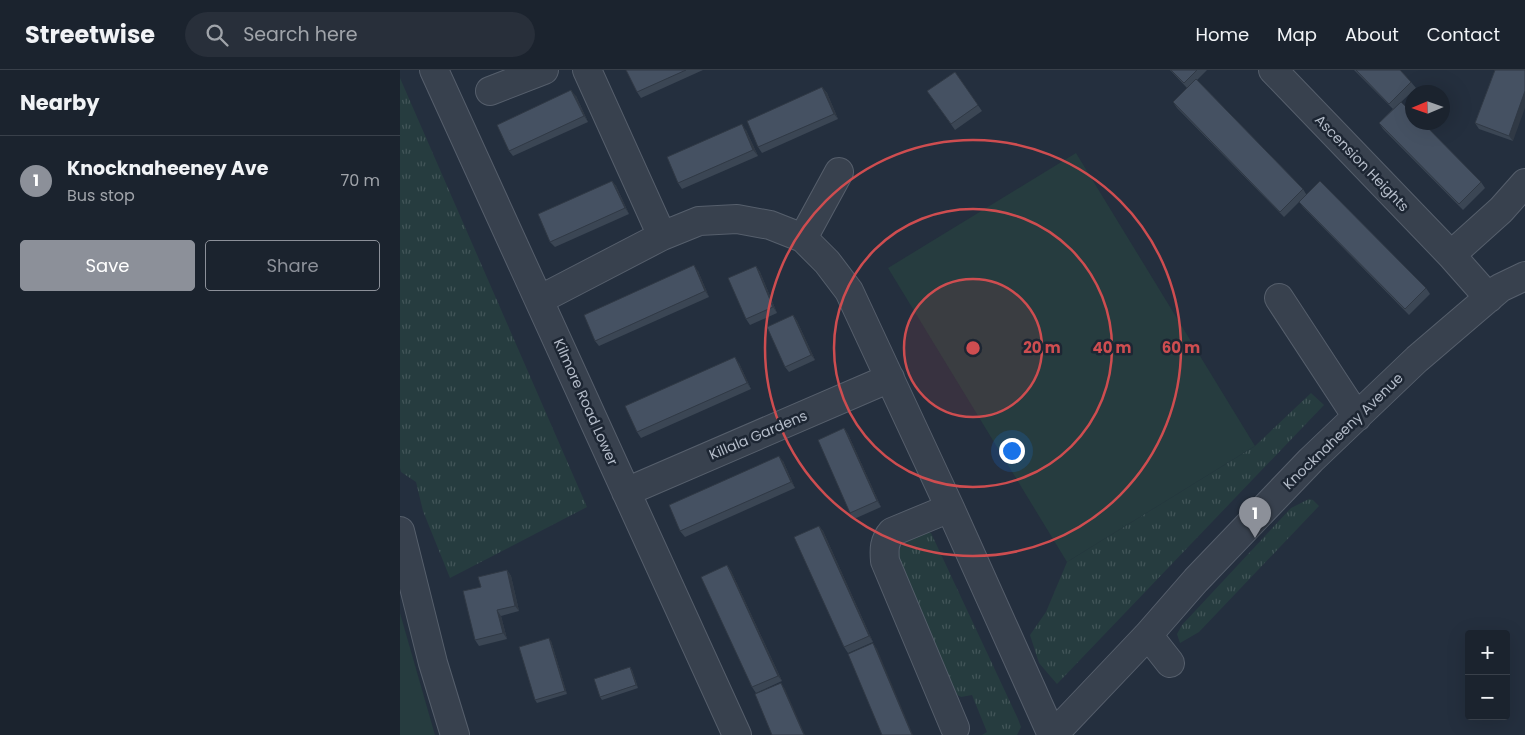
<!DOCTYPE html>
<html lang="en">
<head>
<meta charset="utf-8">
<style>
	body { margin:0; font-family:Poppins,sans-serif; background:#282f3a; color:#f1f3f6 }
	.controls { position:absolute; right:15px; bottom:15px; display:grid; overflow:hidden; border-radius:5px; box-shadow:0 5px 20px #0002 }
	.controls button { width:45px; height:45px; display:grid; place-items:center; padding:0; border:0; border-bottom:1px solid #39404a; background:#1b232e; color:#f1f3f6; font:25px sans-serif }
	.compass { position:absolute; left:1005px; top:15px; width:45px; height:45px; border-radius:50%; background:#1b232e; box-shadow:0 5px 20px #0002; rotate:268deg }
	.you { position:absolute; left:611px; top:380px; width:18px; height:18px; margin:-12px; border:4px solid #fff; border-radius:50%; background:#1a73e8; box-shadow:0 0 0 8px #1a73e833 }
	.badge { display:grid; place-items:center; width:32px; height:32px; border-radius:50%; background:#8c9099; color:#fff; font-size:16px; font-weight:700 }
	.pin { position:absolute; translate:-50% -41px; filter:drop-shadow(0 1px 2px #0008) }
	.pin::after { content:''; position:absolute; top:26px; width:18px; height:15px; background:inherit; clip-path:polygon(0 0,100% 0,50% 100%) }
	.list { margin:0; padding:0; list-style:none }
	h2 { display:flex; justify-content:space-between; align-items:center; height:65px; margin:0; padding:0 20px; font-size:21px }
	h2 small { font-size:16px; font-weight:400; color:#a0a4aa }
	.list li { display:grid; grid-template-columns:32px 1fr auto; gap:15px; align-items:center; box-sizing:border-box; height:90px; padding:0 20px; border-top:1px solid #39404a }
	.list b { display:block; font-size:19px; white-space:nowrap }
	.list p { margin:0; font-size:16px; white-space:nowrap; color:#a0a4aa }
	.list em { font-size:16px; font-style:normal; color:#a0a4aa }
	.actions { display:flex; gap:10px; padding:15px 20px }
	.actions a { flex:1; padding:11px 0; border:1px solid #8c9099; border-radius:5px; text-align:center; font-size:18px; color:#8c9099 }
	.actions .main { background:#8c9099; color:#fff }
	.icon { flex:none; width:28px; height:28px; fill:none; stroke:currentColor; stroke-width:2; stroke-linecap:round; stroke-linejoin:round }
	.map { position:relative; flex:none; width:1125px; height:665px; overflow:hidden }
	header { display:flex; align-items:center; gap:30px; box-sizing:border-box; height:70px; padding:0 25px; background:#1b232e; border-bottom:1px solid #39404a }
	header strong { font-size:24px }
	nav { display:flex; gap:28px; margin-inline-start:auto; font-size:18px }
	.search { width:350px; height:45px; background:#282f3a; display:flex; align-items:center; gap:12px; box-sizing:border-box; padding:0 18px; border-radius:28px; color:#a0a4aa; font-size:19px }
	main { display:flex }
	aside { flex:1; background:#1b232e }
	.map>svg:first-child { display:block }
	.grass { fill:url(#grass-tufts) }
	.park { fill:#263c3f }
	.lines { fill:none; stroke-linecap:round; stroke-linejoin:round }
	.minor-casing { stroke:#565f6c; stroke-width:30 }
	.minor { stroke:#38414e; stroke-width:28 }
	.wall { fill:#3b4654 }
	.shaded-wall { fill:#303945 }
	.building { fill:#455162; stroke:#303945 }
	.ring { fill:none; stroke:#ce4d50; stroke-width:2.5 }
	.labels { text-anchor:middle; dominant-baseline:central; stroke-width:5; stroke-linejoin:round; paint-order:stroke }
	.street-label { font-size:14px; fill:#b4bcc9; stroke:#1d2633 }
	.centre { fill:#ce4d50; stroke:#1d2633; stroke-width:2.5 }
	.ring-label { font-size:15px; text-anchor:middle; font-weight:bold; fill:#ce4d50; stroke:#1d2633; stroke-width:5; stroke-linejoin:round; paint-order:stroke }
</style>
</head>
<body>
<header>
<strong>Streetwise</strong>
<div class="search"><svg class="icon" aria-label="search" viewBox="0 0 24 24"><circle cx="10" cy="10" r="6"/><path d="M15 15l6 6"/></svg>Search here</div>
<nav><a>Home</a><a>Map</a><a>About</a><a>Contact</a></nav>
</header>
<main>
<aside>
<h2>Nearby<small></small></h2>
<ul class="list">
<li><span class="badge">1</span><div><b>Knocknaheeney Ave</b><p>Bus stop</p></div><em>70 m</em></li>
</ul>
<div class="actions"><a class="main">Save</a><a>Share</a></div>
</aside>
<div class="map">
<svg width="1125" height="665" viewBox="0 0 1125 665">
	<defs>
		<pattern id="grass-tufts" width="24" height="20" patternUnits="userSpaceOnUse" patternTransform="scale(1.25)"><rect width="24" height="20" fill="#263c3f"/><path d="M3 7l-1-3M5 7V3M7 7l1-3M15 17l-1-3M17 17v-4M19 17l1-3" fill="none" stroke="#435659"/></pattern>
	</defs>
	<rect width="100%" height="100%" fill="#242f3e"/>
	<!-- grass -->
	<path class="grass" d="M0,8L187,437L50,508L23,441L16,412L1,402L0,398Z
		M911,323L924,335L657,614L639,593L630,565L646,542L667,492L855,376Z
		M909,429L913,430L919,436L799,562L780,573L777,564L782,555L891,438Z
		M521,461L531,463L618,649L621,657L617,665H582L587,662L572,625L561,627L556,624L498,489C498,473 508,469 521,461Z"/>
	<!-- park -->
	<path class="park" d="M676,83L855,376L667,492L488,198Z
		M0,543L35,665H0Z"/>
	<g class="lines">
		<!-- minor casing -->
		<g class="minor-casing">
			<path id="minor" d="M34,0L337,665
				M187,0L262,166
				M873,0L1051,185L1089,228
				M90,21L144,0
				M403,168L439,102
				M1051,185L1101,140L1125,113
				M879,228L957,347
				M139,230L262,166L299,151L337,149L370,155L403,168L427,192L449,221L550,438L652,665
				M226,422L490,308
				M550,438L492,462C484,471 484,479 485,491L555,658
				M0,461L33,593L55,665
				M748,565L770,593
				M653,665L748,565L796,510L911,390L1017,289L1100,218L1125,206"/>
		</g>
		<!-- minor -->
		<use href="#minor" class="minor"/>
	</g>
	<!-- wall -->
	<path class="wall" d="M226,0H303L241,28L237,22Z
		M770,0H807L797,10L903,119L906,124L1026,218L1030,224L1009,245L903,137L899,132L884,147L777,38L773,32L787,18Z
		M954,0H1000L1011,12L1016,18L1001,32L1081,112L1085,118L1063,140L983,59L979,53L993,39Z
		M1095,0L1113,71L1079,59L1075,53Z
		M555,2L582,41L555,60L527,21Z
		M422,17L427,23L438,49L362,83L358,77Z
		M176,26L188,52L113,86L109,81Z
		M346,60L358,86L282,119L278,113Z
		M212,111L216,116L229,144L155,177L150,172Z
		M356,196L360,202L377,243L350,255L346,249Z
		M298,201L309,227L199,276L195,271Z
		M393,245L397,251L415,290L389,302L385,297Z
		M339,293L351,319L241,368L237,362Z
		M444,358L448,364L481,437L454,449L450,443Z
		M383,391L395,418L285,467L280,461Z
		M419,456L423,461L473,572L448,583L444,577Z
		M327,495L331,501L382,611L356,623L352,617Z
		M107,500L111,506L119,541L101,546L107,569L79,576L75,570L81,517Z
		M151,571L167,624L137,633L135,630Z
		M230,597L232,600L238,618L202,630L200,627Z"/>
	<!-- shaded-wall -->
	<path class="shaded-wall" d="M422,17L427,23L438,49L434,44Z
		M171,20L176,26L188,52L184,46Z
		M1125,21V38L1113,71L1109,66Z
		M342,54L346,60L358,86L353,80Z
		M212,111L216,116L229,144L225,138Z
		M294,195L298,201L309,227L305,221Z
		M356,196L360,202L377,243L373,237Z
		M393,245L397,251L415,290L411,285Z
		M335,287L339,293L351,319L347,313Z
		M444,358L448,364L481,437L477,431Z
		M379,386L383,391L395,418L391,412Z
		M419,456L423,461L473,572L469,566Z
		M327,495L331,501L382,611L378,606Z
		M107,500L111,506L119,541L115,536Z
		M97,540L101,546L107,569L103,563Z
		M149,568L151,571L167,624L165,621Z
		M473,573L477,579L513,665H512Z
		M230,597L232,600L238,618L236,615Z
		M381,613L385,619L405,665H404Z"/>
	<!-- building -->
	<path class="building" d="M226,0H286L237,22Z
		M771,0H797L784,13Z
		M956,0H1000L1011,12L989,34Z
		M1095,0H1125V21L1109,66L1075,53Z
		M555,2L578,35L551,54L527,21Z
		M796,9L903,119L880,142L773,32Z
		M422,17L434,44L358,77L347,51Z
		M171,20L184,46L109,81L97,55Z
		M1001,32L1012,43V52H1022L1081,112L1059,134L979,53Z
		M342,54L353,80L278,113L267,87Z
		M212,111L225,138L150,172L138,144Z
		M920,111L1026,218L1005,239L899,132Z
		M294,195L305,221L195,271L184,245Z
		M356,196L373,237L346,249L328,208Z
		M393,245L411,285L385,297L367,257Z
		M335,287L347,313L237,362L225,336Z
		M444,358L477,431L450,443L418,370Z
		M379,386L391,412L280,461L269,435Z
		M419,456L469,566L444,577L394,467Z
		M327,495L378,606L352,617L301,507Z
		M107,500L115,536L97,540L103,563L75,570L63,521L81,517L78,507Z
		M149,568L165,621L135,630L119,577Z
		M473,573L512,665H482L448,584Z
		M230,597L236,615L200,627L194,609Z
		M381,613L404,665H372L355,624Z"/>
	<!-- distance rings -->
	<circle cx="573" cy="278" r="69" fill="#ce4d50" fill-opacity=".12"/>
	<g class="ring">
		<circle cx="573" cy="278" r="69"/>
		<circle cx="573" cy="278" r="139"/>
		<circle cx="573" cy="278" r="208"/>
	</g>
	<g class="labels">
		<!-- street labels -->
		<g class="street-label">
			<text transform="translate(962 93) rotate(46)">Ascension Heights</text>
			<text transform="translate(186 332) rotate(66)">Kilmore Road Lower</text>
			<text transform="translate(943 361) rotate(-44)">Knocknaheeny Avenue</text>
			<text transform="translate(358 365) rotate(-23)">Killala Gardens</text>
		</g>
	</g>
	<circle cx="573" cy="278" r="8" class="centre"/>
	<g class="ring-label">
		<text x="642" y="283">20 m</text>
		<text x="712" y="283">40 m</text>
		<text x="781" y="283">60 m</text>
	</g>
</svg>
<div class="controls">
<button>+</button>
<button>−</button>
</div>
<svg class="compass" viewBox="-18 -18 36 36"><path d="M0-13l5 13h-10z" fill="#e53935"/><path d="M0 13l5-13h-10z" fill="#a0a4aa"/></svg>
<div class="you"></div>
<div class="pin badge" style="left:855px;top:468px">1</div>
</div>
</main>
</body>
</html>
